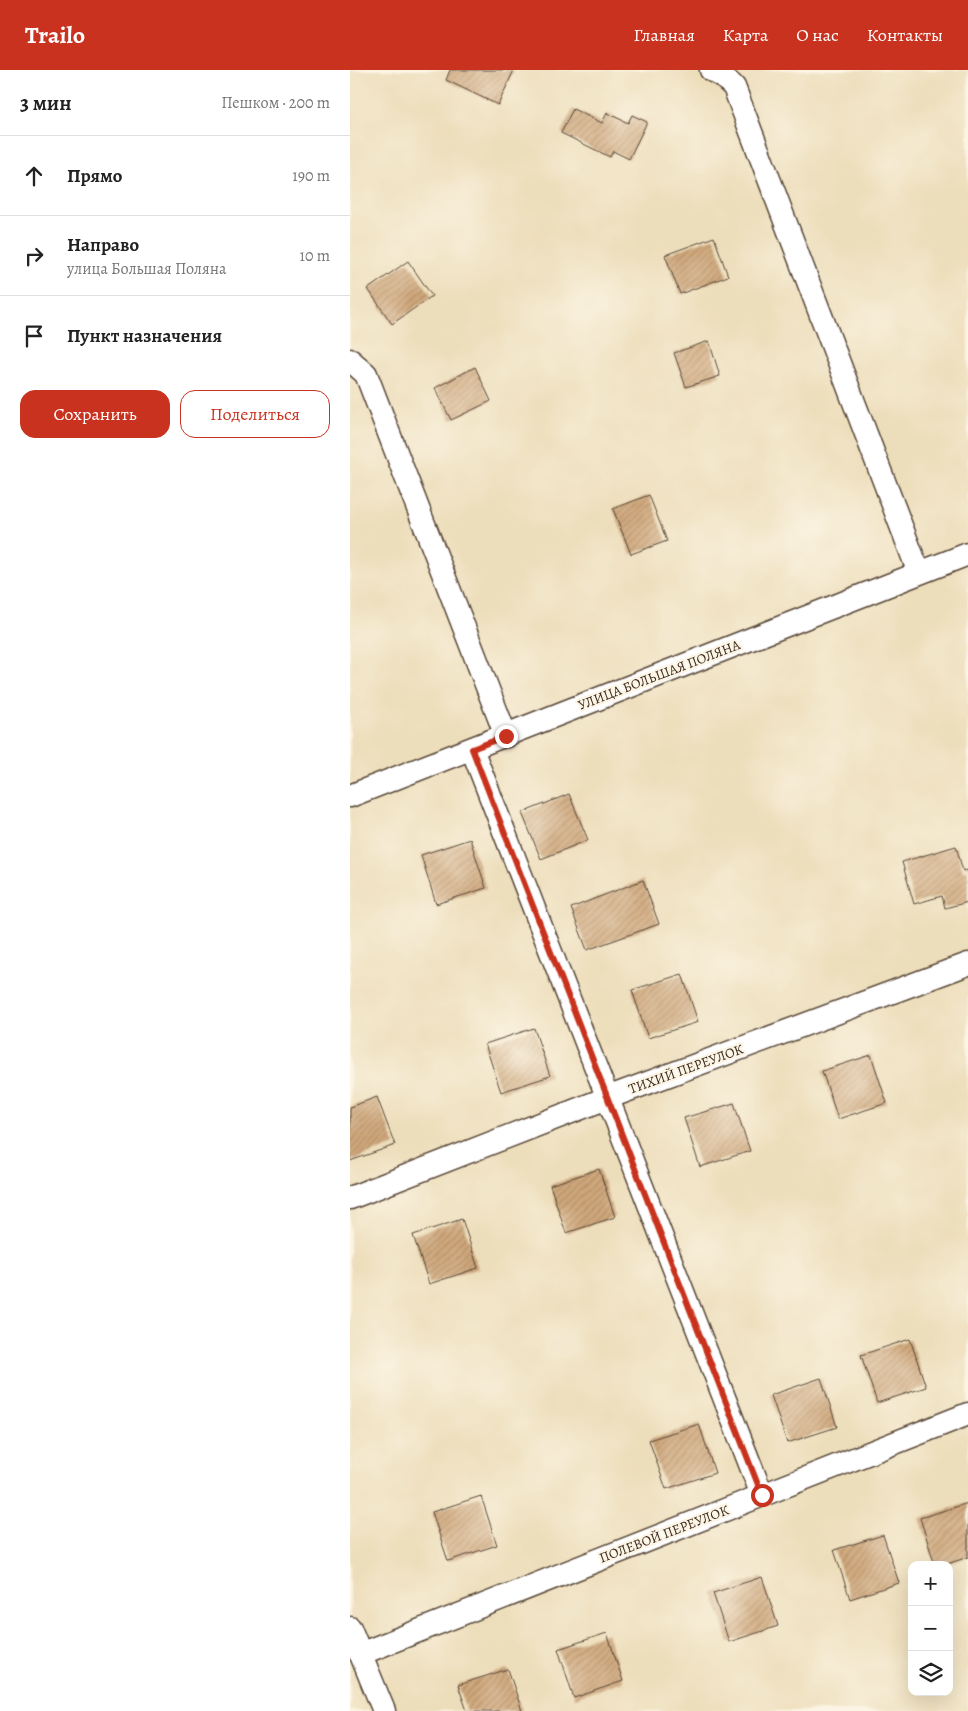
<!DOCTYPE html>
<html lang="ru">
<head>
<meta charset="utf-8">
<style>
	body { margin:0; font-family:Alegreya,serif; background:#f2f2f2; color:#222 }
	.controls { position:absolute; right:15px; bottom:15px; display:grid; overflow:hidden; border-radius:10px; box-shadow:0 5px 20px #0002 }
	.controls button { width:45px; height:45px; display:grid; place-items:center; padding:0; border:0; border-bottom:1px solid #e0e0e0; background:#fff; color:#222; font:25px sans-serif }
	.stop { position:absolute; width:15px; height:15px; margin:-11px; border:4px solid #c8321e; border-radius:50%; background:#fff }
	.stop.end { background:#c8321e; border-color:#fff; box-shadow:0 1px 5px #0008 }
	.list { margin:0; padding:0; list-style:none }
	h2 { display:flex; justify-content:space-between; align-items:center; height:65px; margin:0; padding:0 20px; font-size:21px }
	h2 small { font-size:16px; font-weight:400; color:#767676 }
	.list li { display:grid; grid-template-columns:32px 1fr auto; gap:15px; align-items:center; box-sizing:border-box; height:80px; padding:0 20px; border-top:1px solid #e0e0e0 }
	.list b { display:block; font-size:19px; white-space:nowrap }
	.list p { margin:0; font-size:16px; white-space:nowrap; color:#767676 }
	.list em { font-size:16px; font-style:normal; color:#767676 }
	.actions { display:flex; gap:10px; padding:15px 20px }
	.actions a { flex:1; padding:11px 0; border:1px solid #c8321e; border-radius:15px; text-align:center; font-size:18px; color:#c8321e }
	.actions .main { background:#c8321e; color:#fff }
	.icon { flex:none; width:28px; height:28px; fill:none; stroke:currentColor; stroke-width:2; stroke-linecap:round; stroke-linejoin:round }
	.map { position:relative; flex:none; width:618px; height:1641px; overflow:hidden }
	header { display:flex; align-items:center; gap:30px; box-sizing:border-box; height:70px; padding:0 25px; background:#c8321e; color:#fff }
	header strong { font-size:24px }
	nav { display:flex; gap:28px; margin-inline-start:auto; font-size:18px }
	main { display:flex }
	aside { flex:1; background:#fff }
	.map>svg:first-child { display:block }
	.building { fill:url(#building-hatch) }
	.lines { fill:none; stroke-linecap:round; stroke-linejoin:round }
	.minor-casing { stroke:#564536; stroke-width:25 }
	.minor { stroke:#fff; stroke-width:22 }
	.route { stroke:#c8321e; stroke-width:6 }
	.labels { text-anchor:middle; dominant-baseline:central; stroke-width:4.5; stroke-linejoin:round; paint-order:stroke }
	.street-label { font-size:14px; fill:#3b2a1e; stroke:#fcf5e5 }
</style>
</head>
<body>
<header>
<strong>Trailo</strong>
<nav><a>Главная</a><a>Карта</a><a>О нас</a><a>Контакты</a></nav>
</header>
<main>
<aside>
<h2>3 мин<small>Пешком · 200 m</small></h2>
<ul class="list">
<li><svg class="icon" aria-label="ahead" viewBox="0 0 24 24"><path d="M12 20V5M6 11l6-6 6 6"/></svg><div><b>Прямо</b></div><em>190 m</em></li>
<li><svg class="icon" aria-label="right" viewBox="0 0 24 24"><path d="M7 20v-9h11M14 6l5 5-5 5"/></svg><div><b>Направо</b><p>улица Большая Поляна</p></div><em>10 m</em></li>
<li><svg class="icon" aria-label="arrive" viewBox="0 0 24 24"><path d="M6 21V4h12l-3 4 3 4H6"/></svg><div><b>Пункт назначения</b></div></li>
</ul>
<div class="actions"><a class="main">Сохранить</a><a>Поделиться</a></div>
</aside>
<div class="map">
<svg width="618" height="1641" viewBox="0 0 618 1641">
	<defs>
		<pattern id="building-hatch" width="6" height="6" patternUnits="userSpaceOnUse" patternTransform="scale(1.25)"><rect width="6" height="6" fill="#d0a87c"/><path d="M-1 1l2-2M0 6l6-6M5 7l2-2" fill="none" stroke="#aa8965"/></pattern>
	</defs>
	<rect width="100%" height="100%" fill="#fcf5e5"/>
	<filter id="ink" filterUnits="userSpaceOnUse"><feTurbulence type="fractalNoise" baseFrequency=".02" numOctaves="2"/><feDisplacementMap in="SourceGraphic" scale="10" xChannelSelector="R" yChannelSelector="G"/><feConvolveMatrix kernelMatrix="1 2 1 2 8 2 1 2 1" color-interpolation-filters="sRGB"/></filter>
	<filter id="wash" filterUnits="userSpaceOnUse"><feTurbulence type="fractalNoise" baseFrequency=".0096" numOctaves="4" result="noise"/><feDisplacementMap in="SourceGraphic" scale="20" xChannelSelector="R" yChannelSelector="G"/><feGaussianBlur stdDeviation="1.12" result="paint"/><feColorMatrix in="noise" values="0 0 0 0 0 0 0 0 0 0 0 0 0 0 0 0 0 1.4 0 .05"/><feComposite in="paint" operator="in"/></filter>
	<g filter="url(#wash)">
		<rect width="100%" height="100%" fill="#eddebb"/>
		<g id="blocks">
			<!-- building -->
			<path class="building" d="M100,0H164L148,35L96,10Z
				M223,39L252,53L257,43L278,53L282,45L297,52L279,89L263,81L260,87L211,63Z
				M364,167L378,206L330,224L315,185Z
				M58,191L82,226L42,254L18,219Z
				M359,271L370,306L336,317L324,283Z
				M125,297L141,331L101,350L85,318Z
				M299,425L317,471L281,484L263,439Z
				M219,724L238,770L191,789L172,743Z
				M120,769L136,818L86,834L71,785Z
				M606,776L613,801L618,800V832L595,838L592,826L564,834L552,792Z
				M293,810L309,854L237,880L221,838Z
				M332,904L348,952L298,968L282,920Z
				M184,958L200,1006L151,1022L135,974Z
				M521,985L537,1033L488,1049L472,1001Z
				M27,1027L45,1075L0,1091V1037Z
				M384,1033L400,1081L350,1097L334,1048Z
				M249,1099L265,1147L216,1163L200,1115Z
				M112,1149L128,1198L79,1214L63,1165Z
				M560,1269L576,1317L527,1333L511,1285Z
				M471,1308L487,1357L437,1373L421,1325Z
				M349,1354L365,1403L316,1419L299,1370Z
				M131,1426L147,1475L98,1491L82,1442Z
				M618,1433V1487L594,1495H585L570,1448Z
				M533,1465L549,1513L500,1529L484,1480Z
				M412,1507L428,1556L379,1572L363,1523Z
				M257,1563L273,1611L224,1628L208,1579Z
				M158,1599L172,1641H117L108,1615Z"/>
		</g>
	</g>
	<g filter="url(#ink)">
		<use href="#blocks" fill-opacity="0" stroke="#564536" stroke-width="1"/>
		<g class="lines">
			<!-- minor casing -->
			<g class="minor-casing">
				<path id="minor" d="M361,0L372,6L384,17L569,503
					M0,290L16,304L156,666
					M122,679L412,1425
					M0,726L618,484
					M0,1128L257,1028L618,894
					M0,1558L34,1641
					M10,1584L618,1344"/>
			</g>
			<!-- minor -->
			<use href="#minor" class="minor"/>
		</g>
	</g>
	<g class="lines" filter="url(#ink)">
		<!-- route -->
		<path class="route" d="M156,666L122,679L412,1425"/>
	</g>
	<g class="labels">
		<!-- street labels -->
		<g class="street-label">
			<text transform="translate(309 605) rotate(-21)">УЛИЦА БОЛЬШАЯ ПОЛЯНА</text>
			<text transform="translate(336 999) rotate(-20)">ТИХИЙ ПЕРЕУЛОК</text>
			<text transform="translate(314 1464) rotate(-21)">ПОЛЕВОЙ ПЕРЕУЛОК</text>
		</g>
	</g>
</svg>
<div class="controls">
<button>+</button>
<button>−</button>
<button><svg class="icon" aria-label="layers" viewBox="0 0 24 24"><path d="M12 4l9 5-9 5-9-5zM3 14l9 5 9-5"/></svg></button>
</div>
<div class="stop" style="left:412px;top:1425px"></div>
<div class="stop end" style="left:156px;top:666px"></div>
</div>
</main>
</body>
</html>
